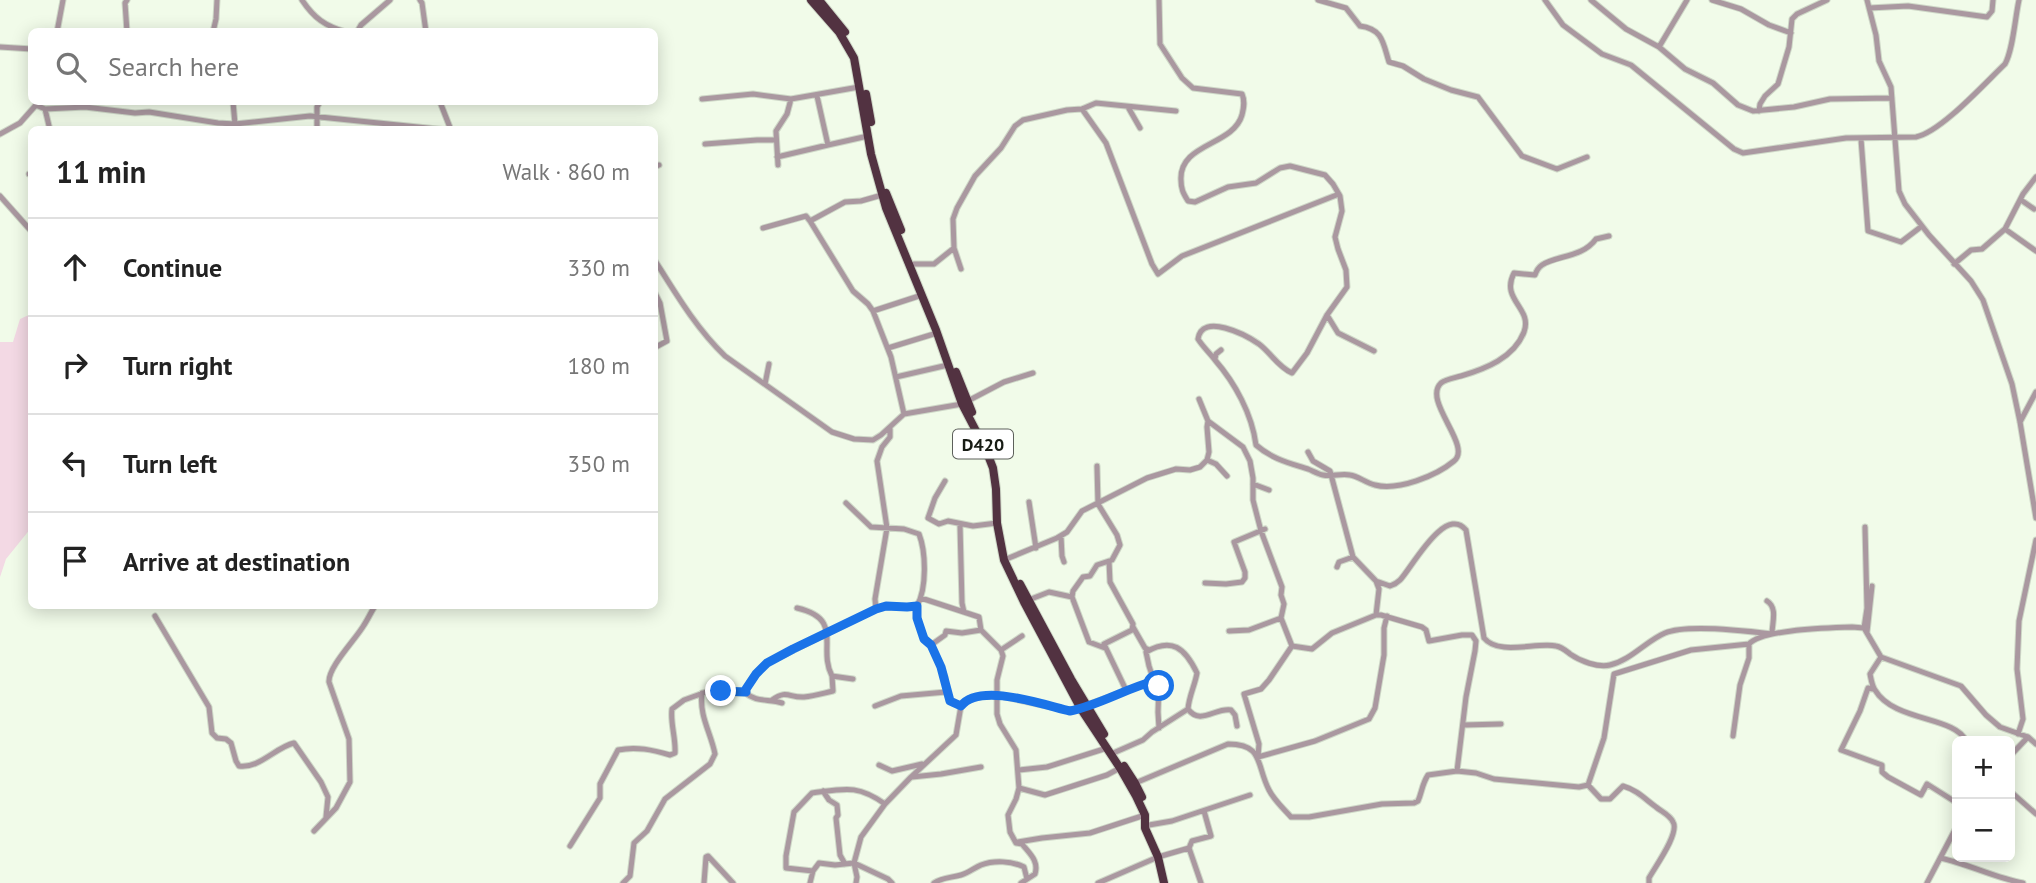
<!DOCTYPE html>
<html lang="en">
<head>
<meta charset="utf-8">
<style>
	body { margin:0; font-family:"PT Sans",sans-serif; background:#f6f6f6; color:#222 }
	.controls { position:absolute; right:21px; bottom:21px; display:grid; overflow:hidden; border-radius:10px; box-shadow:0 4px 18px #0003 }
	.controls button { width:63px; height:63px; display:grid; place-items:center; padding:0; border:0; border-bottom:2px solid #e0e0e0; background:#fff; color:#222; font:35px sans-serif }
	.stop { position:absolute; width:21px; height:21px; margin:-16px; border:5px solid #1a73e8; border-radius:50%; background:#fff }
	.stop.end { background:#1a73e8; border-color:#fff; box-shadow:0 2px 7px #0008 }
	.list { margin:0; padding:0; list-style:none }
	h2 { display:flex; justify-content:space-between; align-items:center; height:91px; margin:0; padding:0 28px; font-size:30px }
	h2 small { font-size:23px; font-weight:400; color:#767676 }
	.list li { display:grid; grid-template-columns:46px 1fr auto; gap:21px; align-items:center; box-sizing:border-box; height:98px; padding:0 28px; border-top:2px solid #e0e0e0 }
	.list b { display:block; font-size:26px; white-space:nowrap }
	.list em { font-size:23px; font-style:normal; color:#767676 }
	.icon { flex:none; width:38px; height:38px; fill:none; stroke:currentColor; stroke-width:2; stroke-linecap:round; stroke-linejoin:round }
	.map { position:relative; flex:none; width:2036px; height:883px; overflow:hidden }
	.search { position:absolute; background:#fff; box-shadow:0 4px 18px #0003; left:28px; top:28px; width:630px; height:77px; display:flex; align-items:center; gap:18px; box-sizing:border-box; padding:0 24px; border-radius:10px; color:#767676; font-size:26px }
	.panel { position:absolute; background:#fff; box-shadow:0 4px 18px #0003; left:28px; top:126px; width:630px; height:483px; border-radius:10px }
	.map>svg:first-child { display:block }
	.green { fill:#f3d9e4 }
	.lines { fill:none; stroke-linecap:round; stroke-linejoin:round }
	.minor-casing { stroke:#ced7c7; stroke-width:7 }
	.highway-casing { stroke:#ced7c7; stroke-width:10 }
	.minor { stroke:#aa98a0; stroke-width:5 }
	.highway { stroke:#523241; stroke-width:8 }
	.route { stroke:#1a73e8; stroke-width:9 }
	.labels { text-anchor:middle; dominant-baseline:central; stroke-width:6; stroke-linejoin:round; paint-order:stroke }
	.shield { fill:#fff; stroke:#5d605b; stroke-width:2 }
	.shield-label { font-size:18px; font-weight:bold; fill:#181c15 }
</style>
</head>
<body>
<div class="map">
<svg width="2036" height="883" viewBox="0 0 2036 883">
	<rect width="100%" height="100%" fill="#f1fbe9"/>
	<!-- green -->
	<path class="green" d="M31,314V528L6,559L0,577V342H13L20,319Z"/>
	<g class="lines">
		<!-- minor casing -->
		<g class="minor-casing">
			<path id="minor" d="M127,0L125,3L127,32
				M302,0C314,18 325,26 346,32
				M420,0L422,3L426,32
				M1159,0L1160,44L1182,78L1193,88L1242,94C1245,101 1244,107 1242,115C1233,146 1179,143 1181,180C1181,189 1183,193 1188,201L1195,202L1228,187L1256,183L1280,168L1290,166L1325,175L1333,184L1340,196L1342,211L1335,237L1338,249L1346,270L1347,287L1327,315L1307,353L1292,373C1278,367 1271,353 1259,344C1246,335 1202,312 1198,339C1203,347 1209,352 1215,360C1235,383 1252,414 1256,445C1272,459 1289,463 1308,469C1313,471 1318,474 1323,475C1332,477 1341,473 1350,475C1358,476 1366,483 1375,485C1398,491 1436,476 1454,461C1473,446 1422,401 1441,383C1446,379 1454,378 1461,376C1485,369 1514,358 1524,332C1533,308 1500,300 1514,273L1535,275C1536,272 1539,267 1542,265C1557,255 1582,258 1596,239L1609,236
				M1318,0L1346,8L1360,26C1383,29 1383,43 1389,62L1403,66L1424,79L1451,90L1478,97L1522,156L1557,169L1587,157
				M1545,0L1563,25L1602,54L1631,65L1734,149L1743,153L1846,138L1916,137C1941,132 1985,83 2005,64C2013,50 2015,18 2019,0
				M1591,0L1626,29L1659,47L1685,69L1713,83L1738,105L1753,111L1794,107L1830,99L1892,98
				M1712,0L1741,9L1769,25L1791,33
				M1867,0L1876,35L1879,61L1891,87L1899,191L1905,204L1929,235L1971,281L1983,300L2012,384L2020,422L2036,518
				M1869,8L1908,6L1987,17L1992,11L1993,0
				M57,32L63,0
				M213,32L216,19L217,0
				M357,32L361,25L390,0
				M0,47L32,49
				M1659,47L1687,0
				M817,96L828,145L868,136
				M702,99L753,94L791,99L859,87
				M233,102L235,124L234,130
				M440,102L451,130
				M36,105L45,109L85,107L135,113L149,112L218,123L235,124L310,116L447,130
				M1128,107L1140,128
				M45,109L50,130
				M1082,109L1106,143L1152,264L1158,274L1182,256L1339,194
				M1759,111L1760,104L1765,96L1778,84L1789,47L1792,19L1797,14L1827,0
				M317,130V107L320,102
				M0,134L20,123L36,105
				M1861,139L1868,231L1901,242L1922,226
				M705,144L757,140H776
				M777,157L828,145
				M778,165L776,131L787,114L791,99
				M654,167L659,165
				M29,174H32
				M0,196L32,232
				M2021,200L2034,209
				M810,221L845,202L861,201L882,195
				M763,228L806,216L810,221L853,291L868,304L873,311L891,357L904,414
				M2005,229L2036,251
				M954,248L961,269
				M654,259C676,294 696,328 725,356L832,432L854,439L873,440L881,435L904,414L962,404L1004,382L1033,373
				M914,264H934L954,248L953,219L957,208L975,176L1001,148L1015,126L1023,120L1067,110L1082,109L1096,103L1176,111
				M1954,264L1971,250L1982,249L2005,229L2023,194L2036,177
				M654,291L660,303L667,341L654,348
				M873,311L922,295
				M1327,315L1338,333L1374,351
				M888,348L937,333
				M1215,359L1216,354L1221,350
				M896,377L948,365
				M765,384L769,364
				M1199,399L1208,421
				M2020,422L2036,392
				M1308,452L1313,461L1330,471L1353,557L1376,581L1390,586C1393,585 1398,582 1400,580C1411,569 1445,504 1466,530L1484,638C1499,656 1536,642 1556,646C1562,647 1565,650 1570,654C1580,661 1598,668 1610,665C1631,660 1646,641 1665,633C1686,624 1748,631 1772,634C1772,623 1778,608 1767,601
				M1207,460L1216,464L1227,476
				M945,481L935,498L928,518L939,524L948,521L973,526L997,523
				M1253,484L1269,490
				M1029,502L1036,548
				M960,525L962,603L964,612
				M1061,536L1062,556L1064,562
				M1004,560L1057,538L1067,532L1082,511L1147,478L1176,469L1190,470L1200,467L1207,460L1209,452L1207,427L1208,421L1243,447L1250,461L1253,478V500L1261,531L1282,587L1281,595L1284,604L1281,618L1292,646L1269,680L1261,689L1244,694L1259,744L1258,757L1315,741L1369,719L1375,708L1384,655V628L1387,616
				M1109,561L1110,582L1133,624L1132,630L1104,644L1126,690
				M1337,567L1339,562L1353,557
				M1376,581L1379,589L1376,615
				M1205,583L1226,584L1242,582L1245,578V572L1234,542L1265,529
				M1072,597L1089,642L1105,648
				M921,598L979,617L981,630L1001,650L1003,656L997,680V714L1000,724L1016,750L1019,788L1016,799L1008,815L1010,832L1016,843L1022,844C1030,854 1039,861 1035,874L1021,883
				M1026,601L1049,592L1072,597L1073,591L1083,577L1090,576L1097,565L1112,560L1120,545L1117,535L1098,504L1097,466
				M917,606C917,620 920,635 931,645
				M797,608C845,619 817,648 832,676L853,679
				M876,609L875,599L887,528L877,461L882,447L890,437V429
				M155,616L209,707L212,733L217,738L226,739L231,743L236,761L239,766C259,769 276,747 294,743L321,782L328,797L326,817
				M1133,627L1145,648L1149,650
				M1864,628L1867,608L1865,527
				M1229,631L1249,630L1281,618
				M1867,632L1872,586
				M1292,646L1312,649L1332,633L1376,615H1381L1422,627L1426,630L1429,641L1462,635H1472L1476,641L1475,651L1466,697L1457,771
				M1001,650L1022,636
				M1881,657L1870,674C1871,679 1872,686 1875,690C1894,722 1955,716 1966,741
				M1154,681L1149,666L1146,652C1172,637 1185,648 1197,673C1195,685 1189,696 1188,709
				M1873,689L1868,688L1860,711L1841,750L1882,765V772L1888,777L1921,795L1927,784L1957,803
				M772,700C787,689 789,698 804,697C814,696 824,693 833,691L832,676
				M782,703C769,699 755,702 746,693C748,680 758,671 767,663L876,609C890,605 903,608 917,606C927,588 926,552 919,534L904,529L871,527L846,503
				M875,706L901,696L946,692
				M961,706L950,701L946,692L945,677L931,645L945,635L946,631L962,633L981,630
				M1188,709C1200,726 1216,707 1231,710L1235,715L1237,726
				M1464,725L1501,724
				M2018,734L2023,719L2017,669L2019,621L2036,540
				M1733,736L1740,685L1749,658V644
				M1111,754L1143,740L1152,732L1188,709
				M2010,756L2028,737
				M879,765L892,771L922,764
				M1019,770L1047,767L1107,748
				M912,777L941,774L981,767
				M1133,784L1228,744C1264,744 1256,765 1269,790C1274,800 1283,808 1291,817H1309L1382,804L1414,803L1418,801C1422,792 1422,784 1428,775L1457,771L1476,773L1494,779L1579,787L1588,785L1604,738L1614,674L1691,650L1749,644C1763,629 1829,628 1852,627L1864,628L1881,657L1961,686L1986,715L2000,727L2028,737L2036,744
				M1588,785L1601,799H1610L1623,786C1637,790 1645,799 1656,807C1662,812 1670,815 1673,822C1680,833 1655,867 1649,878V883
				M1019,788L1045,795L1107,775L1120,768
				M823,791L829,800L837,805L838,815L836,818L840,855L845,864
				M2010,791L2036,814
				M1145,828L1149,825L1172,821L1250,795
				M314,831L336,808L350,782L349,739L329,682C328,667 356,639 364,625C368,619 371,612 375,606
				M1018,842L1042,838L1090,833L1145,815
				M570,846L600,798V784L618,750C636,746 653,750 670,755L675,753C676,738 670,723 672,709L684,700L706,692L746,693
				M1189,848L1201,883
				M1940,858C1969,864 1995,878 2023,883
				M813,871L786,868V856L794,812L812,793C844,789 857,784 885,804
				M623,883L630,876L634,843L647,831L665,799L710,764L715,754C711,733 699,716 702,693
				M704,883L706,857L708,856L733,883
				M810,883L813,871L819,863L835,865L854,863L888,879L892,883
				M856,883L857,877L854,863L861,837L885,804L911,777L956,735L961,706L965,701L971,698L996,695L1070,711L1154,681L1159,686L1158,712L1159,728
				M934,883C943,877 951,878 961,875C968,873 974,868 981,865C994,860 1012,861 1024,867L1027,879
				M1098,883L1158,857L1189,848L1192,841L1211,836L1204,811
				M1927,883L1957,826"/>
		</g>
		<!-- highway casing -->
		<g class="highway-casing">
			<path id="highway" d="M811,0L839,32L854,58L871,154L886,208L936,330L962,404L986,450L993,468L996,489L997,523L1004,560L1024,602L1081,709L1120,768L1136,796L1145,815V828L1158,857L1164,883
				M819,0L845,32
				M866,94L871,122
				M886,193L901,230
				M956,372L972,412
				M1020,584L1071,679L1104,734
				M1124,766L1135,783L1142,797"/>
		</g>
		<!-- minor -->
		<use href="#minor" class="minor"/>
		<!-- highway -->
		<use href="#highway" class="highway"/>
	</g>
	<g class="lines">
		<!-- route -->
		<path class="route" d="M721,691L746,692V689L756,674L767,663L793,649L876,609L886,606L907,607L917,606V618L924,639L931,645L941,667L950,701L961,706C980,682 1044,705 1070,711C1099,705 1125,689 1154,681L1159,686"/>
	</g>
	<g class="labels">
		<!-- shield labels -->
		<rect class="shield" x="953" y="429.5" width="60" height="29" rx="5"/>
		<g class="shield-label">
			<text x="983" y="444">D420</text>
		</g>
	</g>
</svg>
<div class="controls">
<button>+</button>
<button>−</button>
</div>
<div class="stop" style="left:1159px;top:686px"></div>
<div class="stop end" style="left:721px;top:691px"></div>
<div class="search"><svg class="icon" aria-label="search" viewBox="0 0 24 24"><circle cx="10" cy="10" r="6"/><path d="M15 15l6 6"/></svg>Search here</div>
<section class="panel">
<h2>11 min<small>Walk · 860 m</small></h2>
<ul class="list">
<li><svg class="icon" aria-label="ahead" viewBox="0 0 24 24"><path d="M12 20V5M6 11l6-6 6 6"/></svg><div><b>Continue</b></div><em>330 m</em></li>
<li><svg class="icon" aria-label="right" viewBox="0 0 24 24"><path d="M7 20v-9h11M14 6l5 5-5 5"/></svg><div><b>Turn right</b></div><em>180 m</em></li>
<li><svg class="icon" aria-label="left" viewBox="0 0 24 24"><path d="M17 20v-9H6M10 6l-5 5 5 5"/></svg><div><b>Turn left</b></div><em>350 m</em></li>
<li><svg class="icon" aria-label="arrive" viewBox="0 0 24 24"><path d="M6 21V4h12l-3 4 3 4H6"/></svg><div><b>Arrive at destination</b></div></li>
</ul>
</section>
</div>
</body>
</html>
